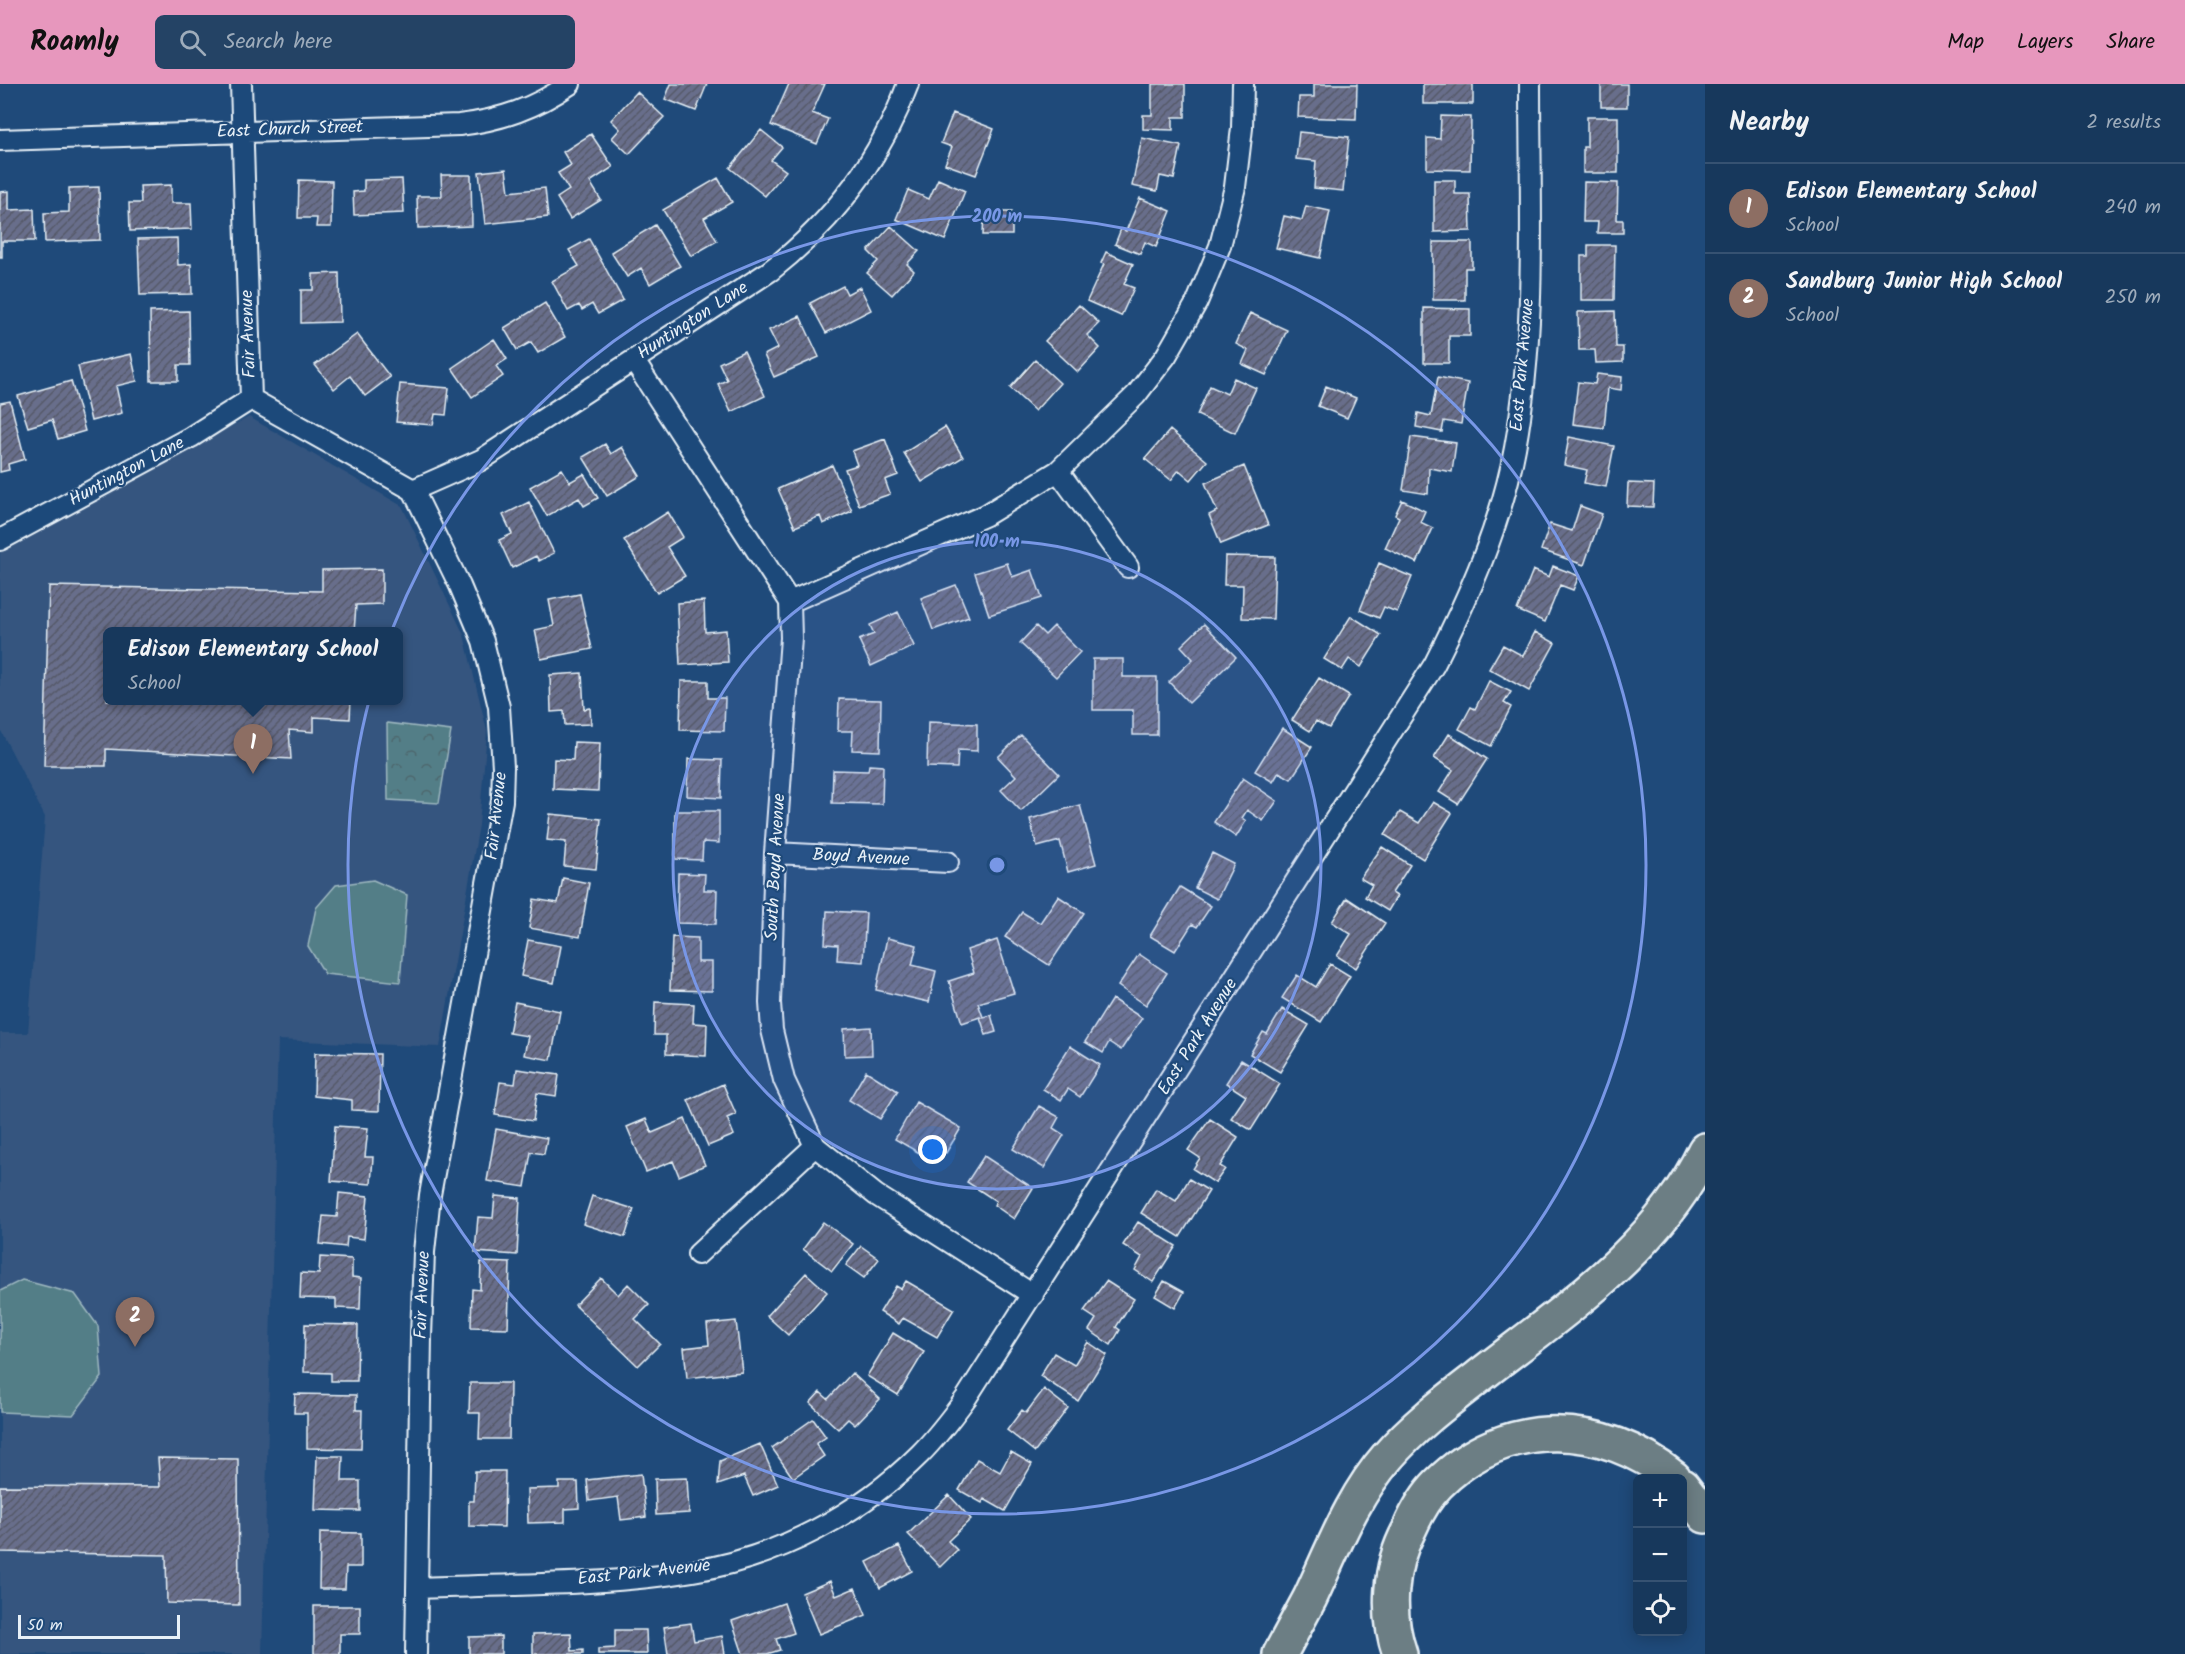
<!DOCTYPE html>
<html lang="en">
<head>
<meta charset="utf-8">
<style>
	body { margin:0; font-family:Kalam,sans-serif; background:#244365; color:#f1f3f6 }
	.controls { position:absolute; right:18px; bottom:18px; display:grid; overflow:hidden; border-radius:9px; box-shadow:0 3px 15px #0003 }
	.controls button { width:54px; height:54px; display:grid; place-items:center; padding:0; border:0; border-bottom:2px solid #365272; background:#17385c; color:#f1f3f6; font:30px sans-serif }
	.scale { position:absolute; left:18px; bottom:15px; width:162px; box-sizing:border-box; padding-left:6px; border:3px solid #e8f1f8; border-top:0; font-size:16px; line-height:21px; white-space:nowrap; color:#e8f1f8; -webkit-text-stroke:4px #1f4a7a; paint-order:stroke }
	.you { position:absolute; left:933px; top:1066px; width:21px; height:21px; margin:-15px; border:4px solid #fff; border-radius:50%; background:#1a73e8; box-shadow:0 0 0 9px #1a73e833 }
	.badge { display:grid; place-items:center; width:39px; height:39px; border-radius:50%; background:#e797bd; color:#fff; font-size:20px; font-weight:700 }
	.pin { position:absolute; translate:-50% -50px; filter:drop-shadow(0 2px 3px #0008) }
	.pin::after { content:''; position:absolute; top:32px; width:21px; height:18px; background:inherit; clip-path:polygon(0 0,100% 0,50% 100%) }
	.popup { position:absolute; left:103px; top:543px; width:300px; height:78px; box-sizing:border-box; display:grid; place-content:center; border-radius:9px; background:#17385c; filter:drop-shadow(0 2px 4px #0005); font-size:20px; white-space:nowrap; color:#9eacbb }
	.popup b { font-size:22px; color:#f1f3f6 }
	.popup::after { content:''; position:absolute; left:50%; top:100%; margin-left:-12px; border:12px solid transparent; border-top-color:#17385c }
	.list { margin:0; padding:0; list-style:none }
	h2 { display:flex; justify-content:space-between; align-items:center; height:78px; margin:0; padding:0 24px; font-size:26px }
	h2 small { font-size:20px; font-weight:400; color:#9eacbb }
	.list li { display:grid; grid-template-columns:39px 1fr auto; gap:18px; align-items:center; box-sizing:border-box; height:90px; padding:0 24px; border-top:2px solid #365272 }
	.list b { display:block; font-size:22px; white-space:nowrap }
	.list p { margin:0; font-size:20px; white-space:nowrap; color:#9eacbb }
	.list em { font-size:20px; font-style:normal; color:#9eacbb }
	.icon { flex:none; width:33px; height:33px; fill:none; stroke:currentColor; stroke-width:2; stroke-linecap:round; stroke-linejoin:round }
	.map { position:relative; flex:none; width:1705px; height:1570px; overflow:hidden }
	header { display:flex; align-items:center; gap:36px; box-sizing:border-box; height:84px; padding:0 30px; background:#e797bd; color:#111 }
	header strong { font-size:28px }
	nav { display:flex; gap:33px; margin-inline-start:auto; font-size:21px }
	.search { width:420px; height:54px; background:#244365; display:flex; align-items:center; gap:15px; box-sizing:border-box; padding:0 21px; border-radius:9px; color:#9eacbb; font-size:22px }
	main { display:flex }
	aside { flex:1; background:#17385c }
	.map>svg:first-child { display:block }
	.built { fill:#35557f; fill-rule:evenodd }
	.forest { fill:url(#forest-crowns); stroke:#9eb8c0; stroke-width:1.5 }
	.pitch { fill:#537e87; stroke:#9eb8c0; stroke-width:1.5 }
	.building { fill:url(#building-hatch); stroke:#e8f1f8; stroke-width:1.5 }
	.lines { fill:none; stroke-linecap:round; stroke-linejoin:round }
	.street-casing { stroke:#e8f1f8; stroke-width:24 }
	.highway-casing { stroke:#e8f1f8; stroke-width:38 }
	.street { stroke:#1f4a7a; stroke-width:20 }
	.highway { stroke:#6c7e84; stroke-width:33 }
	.ring { fill:none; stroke:#7897e6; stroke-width:3 }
	.labels { text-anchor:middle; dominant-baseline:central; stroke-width:4.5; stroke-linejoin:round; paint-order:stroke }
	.street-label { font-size:18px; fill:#e8f1f8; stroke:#1f4a7a }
	.centre { fill:#7897e6; stroke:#1f4a7a; stroke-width:3 }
	.ring-label { font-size:18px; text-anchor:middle; font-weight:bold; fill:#7897e6; stroke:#1f4a7a; stroke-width:4.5; stroke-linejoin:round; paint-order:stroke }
</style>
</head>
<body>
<header>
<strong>Roamly</strong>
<div class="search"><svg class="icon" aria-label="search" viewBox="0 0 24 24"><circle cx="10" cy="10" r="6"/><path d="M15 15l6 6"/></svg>Search here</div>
<nav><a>Map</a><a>Layers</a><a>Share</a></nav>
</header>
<main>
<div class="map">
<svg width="1705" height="1570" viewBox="0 0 1705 1570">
	<defs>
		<pattern id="forest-crowns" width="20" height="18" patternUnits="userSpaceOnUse" patternTransform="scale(1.5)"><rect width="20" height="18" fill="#537e87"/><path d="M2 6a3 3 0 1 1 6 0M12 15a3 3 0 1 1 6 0" fill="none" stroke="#4d666c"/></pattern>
		<pattern id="building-hatch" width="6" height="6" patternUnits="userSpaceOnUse" patternTransform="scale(1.5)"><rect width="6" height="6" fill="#676e8b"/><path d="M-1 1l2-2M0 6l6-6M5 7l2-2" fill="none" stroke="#555967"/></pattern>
	</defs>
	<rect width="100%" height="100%" fill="#1f4a7a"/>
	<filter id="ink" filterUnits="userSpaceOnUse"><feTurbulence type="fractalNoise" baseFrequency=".0167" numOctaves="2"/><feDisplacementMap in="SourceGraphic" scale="12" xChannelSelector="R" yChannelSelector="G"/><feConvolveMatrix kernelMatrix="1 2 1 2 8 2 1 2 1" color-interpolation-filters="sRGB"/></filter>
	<g filter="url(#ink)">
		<!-- built -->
		<path class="built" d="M249,333L402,422L464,551L487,647L479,741L440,963L278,956L262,1570H0V949H28L45,733L0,645V465ZM107,548H398V616H107Z"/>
		<!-- forest -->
		<path class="forest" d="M387,639L451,647L439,719L388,716Z"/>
		<!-- pitch -->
		<path class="pitch" d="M373,796L407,811L400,898L325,890L308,862L316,824L336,801Z
			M22,1196L75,1210L98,1242L102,1293L73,1331L0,1328V1207Z"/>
		<!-- building -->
		<path class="building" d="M671,0H707L696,27L665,15Z
			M789,0H825L812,29L828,35L817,60L771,41Z
			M1152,0H1185V33H1173V46L1143,45V31H1152Z
			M1314,0H1357L1356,35L1298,33L1299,13H1314Z
			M1423,0H1473V20H1423Z
			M1601,0H1627V23H1601Z
			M637,8L664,33L629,70L612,54L620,45L611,36Z
			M953,29L994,45L976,91L945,80L952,63L941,59Z
			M1441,32L1471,33L1470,86L1427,85V54L1440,55Z
			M1587,33H1618V89H1583V63H1587Z
			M761,46L782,63L771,76L786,87L765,112L730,84Z
			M1299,48L1349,53L1343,107L1314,104L1316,77L1296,75Z
			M591,50L613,83L590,98L601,116L570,135L557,114L569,106L558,89L571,81L563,68Z
			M1142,54L1181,62L1174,95L1160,92L1157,107L1132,102Z
			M506,85L509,108L545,104L548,133L485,140L479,88Z
			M441,91H471L472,142L418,144L417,112H442Z
			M718,94L732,118L704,134L717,157L691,172L663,126Z
			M402,95L404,129L354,131L353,108L364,107V96Z
			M938,95L965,107L945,156L896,135L908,106L929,115Z
			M299,96L332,97L331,143H316L317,134H298Z
			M1434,96H1455V110H1470L1471,147L1434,148Z
			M1584,98L1618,99L1617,136H1623V149H1597L1598,138H1583Z
			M171,101V119H191L192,145L130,147L129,119H141L140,102Z
			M99,103L100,156L45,158L44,129L69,128V104Z
			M9,107V126L34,125L35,157H2V173H0V108Z
			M1140,114L1171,127L1156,163L1145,158L1140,170L1115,160L1121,145L1126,147Z
			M1306,122L1330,127L1320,174L1276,164L1284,132L1302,136Z
			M984,128H1012V151H983Z
			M655,141L680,182L650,200L641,184L627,193L611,168Z
			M891,142L919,167L907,180L914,187L892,211L867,189L878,177L868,167Z
			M177,154L178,181L191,180L192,210L140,211L138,155Z
			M589,155L623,216L598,230L592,220L582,226L579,221L568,227L552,197L579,182L569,166Z
			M1433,158H1472V184H1465V216H1433Z
			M1588,161H1615L1614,216H1581V172H1588Z
			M1106,168L1133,180L1124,200L1134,204L1121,232L1087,217L1104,180L1101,179Z
			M339,189L340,238L301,239V206H313V190Z
			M843,202L847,210L860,203L871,226L826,249L810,219Z
			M545,219L565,253L538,269L531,258L517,266L504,244Z
			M1079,221L1099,239L1087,251L1100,264L1078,288L1045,257Z
			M1424,224L1470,225V252H1449V279H1424Z
			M189,227L190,281H178V297H151L150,228Z
			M1615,227L1616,263H1623V278L1596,279L1595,266H1579L1578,228Z
			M1250,229L1287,246L1266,291L1242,280L1248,266L1236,260Z
			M800,232L819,273L774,293L764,271L778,264L769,246Z
			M357,250L390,293L365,312L350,292L334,305L315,281Z
			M494,255L507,275L496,282L503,292L472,313L452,284Z
			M744,267L765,312L731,328L718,300L727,296L719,279Z
			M131,270L137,297L116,302L122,329L91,337L78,282Z
			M1035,276L1060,299L1035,327L1010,304Z
			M1597,290L1622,293L1621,306L1608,304L1604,344L1573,340L1578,298L1595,300Z
			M1438,293L1468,299L1461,340L1444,337L1442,348L1416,343L1418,329L1431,332Z
			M1234,294L1256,304L1235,349L1197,331L1210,302L1227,310Z
			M71,297L85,347L58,355L52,336L28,343L18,312Z
			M400,300L449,304L446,331L435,330L433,341L396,338Z
			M1326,302L1356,314L1347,334L1318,322Z
			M10,317L25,375L8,380L9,386L0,388V319Z
			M945,343L963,373L922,398L904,369Z
			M1170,346L1207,377L1191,396L1179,386L1171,396L1145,375Z
			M1411,353L1456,359L1452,388L1429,384L1428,410L1403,406Z
			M1569,353L1614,362L1606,403L1584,399L1587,386L1564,381Z
			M885,355L898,391L885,396L890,410L859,421L845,385L857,381L852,367Z
			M605,360L611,370L622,363L640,392L607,412L583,373Z
			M832,381L852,427L823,440L820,432L795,443L778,405Z
			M1244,382L1268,441L1221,460L1209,431L1217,427L1205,399Z
			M562,385L570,398L584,390L598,414L584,422L579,414L547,432L530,403Z
			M1628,399L1654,400L1653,423L1627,422Z
			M1402,416L1425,427L1420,438L1433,444L1417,479L1385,464L1399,433L1395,431Z
			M529,418L554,469L539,477L536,472L512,484L499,456L512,450L503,431Z
			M1580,422L1602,430L1584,481L1541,466L1550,440L1572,447Z
			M668,428L683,453L667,463L685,492L657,509L624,456Z
			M1225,472L1275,473L1273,535L1242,534L1243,501H1224Z
			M1007,479L1012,493L1032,486L1042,514L989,531L975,489Z
			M1379,479L1412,493L1397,528L1384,523L1379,534L1360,526Z
			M1553,482L1579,492L1573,506L1560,501L1545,538L1517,526L1533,486L1549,493Z
			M382,485V520L356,521L354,548H107V616H351L350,635L314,633V648L289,646L291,675L106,665V682H44L49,502L322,507V486Z
			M956,501L969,533L933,546L921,514Z
			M580,510L592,565L541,575L535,546L554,542L549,516Z
			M704,517L705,548L726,546L728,578L680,581L677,519Z
			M898,528L914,562L871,582L859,556L874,550L870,541Z
			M1351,532L1381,551L1361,583L1349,575L1342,586L1324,575Z
			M1204,540L1236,573L1189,619L1169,598L1193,575L1181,562Z
			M1036,542L1045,551L1054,542L1080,568L1056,593L1020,559Z
			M1535,548L1555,559L1529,607L1489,585L1503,561L1523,572Z
			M1093,575H1123V593H1157V651H1133V626H1093Z
			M582,589L584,625L590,624L591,640L565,641L564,627L551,628L550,591Z
			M1319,594L1349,612L1329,644L1316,637L1310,647L1292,636Z
			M681,597H708V614H725L724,647L680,646Z
			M1489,597L1511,608L1504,619L1511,623L1491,662L1459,645L1471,623L1475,625Z
			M839,615L881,616L880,667L852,666L853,647H838Z
			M928,638L977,640V667L958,666L957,684L927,683Z
			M1282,644L1312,663L1291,695L1279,688L1273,698L1255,687Z
			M1449,650L1487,675L1458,720L1439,708L1453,686L1434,674Z
			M1021,651L1059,690L1021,727L1001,706L1016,692L998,673Z
			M574,658L600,659L598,707L553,705L554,675L573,676Z
			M688,675L722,676L721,714L687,712Z
			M869,681L883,682L882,720L832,719L833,686L868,687Z
			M1243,694L1277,717L1263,737L1247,726L1242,734L1246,737L1236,753L1214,738Z
			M1433,718L1452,729L1423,775L1385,751L1400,728L1419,739Z
			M1080,721L1096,780L1068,788L1060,757L1037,763L1030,735Z
			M675,727H719V759L703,758L702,776L675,775Z
			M550,730L601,735L596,785L564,782L566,758L547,756Z
			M1382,763L1410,781L1392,809L1397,812L1388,827L1365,813L1372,801L1360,794Z
			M1212,769L1234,780L1217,815L1195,804Z
			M678,789L705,790L704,806H717L716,840L677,839Z
			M563,794L589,799L580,853L529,844L534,815L558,819Z
			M1180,803L1211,822L1197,843L1192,840L1175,867L1150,852Z
			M1058,812L1084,829L1049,881L1005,853L1022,828L1040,839Z
			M1347,814L1385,839L1356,884L1337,872L1351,850L1332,838Z
			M827,827L866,829L863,878L837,876L838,861L825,860Z
			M672,853L698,854V878H712V907L670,906Z
			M887,854L917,861L912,881L936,887L929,918L876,906Z
			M528,856L561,862L554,899L521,892Z
			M997,856L1014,909L978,919L983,933L991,931L996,948L986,951L980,933L962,939L949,897L974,889L967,866Z
			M1139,870L1167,889L1146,921L1118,902Z
			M1330,880L1350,892L1321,938L1282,914L1297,891L1316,903Z
			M1112,915L1142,934L1121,966L1109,958L1103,969L1085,958Z
			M515,918L560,927L551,976L524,971L528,952L509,949Z
			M655,918L694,920L693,939L707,940L706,972L666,970V951H654Z
			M1282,925L1309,941L1280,988L1250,970L1263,948L1267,950Z
			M871,943L872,971L845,972L844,945Z
			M1070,962L1100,981L1080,1013L1068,1005L1061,1016L1043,1005Z
			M315,969L380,970L379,1027L352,1026V1016L314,1012Z
			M1241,976L1280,1000L1251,1046L1231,1034L1246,1012L1226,999Z
			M517,985L559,991L556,1012L537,1009L533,1037L495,1031L500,998L515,1000Z
			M866,987L898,1007L880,1035L849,1016Z
			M723,1000L736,1030L727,1034L734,1051L708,1062L688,1016Z
			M916,1018L961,1044L946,1069L928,1058L921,1070L895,1055Z
			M1039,1022L1059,1033L1053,1044L1064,1051L1044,1084L1013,1065Z
			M646,1035L652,1049L685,1035L705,1081L679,1092L673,1077L646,1088L627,1043Z
			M1210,1035L1238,1053L1220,1082L1225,1085L1215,1099L1193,1085L1200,1074L1188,1066Z
			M335,1042L368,1044L365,1073H373L371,1100L331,1097Z
			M496,1045L547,1054L544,1070L531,1068L525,1103L487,1097Z
			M984,1072L1033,1104L1014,1135L994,1121L996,1117L967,1098Z
			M1189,1095L1209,1107L1180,1153L1141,1129L1156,1105L1176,1117Z
			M339,1109L368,1112L364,1155L347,1153L346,1163L320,1160L323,1132L337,1133Z
			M495,1112L520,1114L517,1171L475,1168L478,1133L493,1134Z
			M592,1112L634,1125L625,1153L583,1140Z
			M823,1138L853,1160L832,1187L803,1165Z
			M1138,1138L1176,1162L1153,1198L1135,1186L1142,1173L1123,1161Z
			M861,1162L879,1175L864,1194L846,1181Z
			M320,1173L352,1175V1193L361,1194L360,1225L336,1224V1215L300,1214L301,1189L319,1190Z
			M481,1178L510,1179L508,1244L471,1243L472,1205L480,1206Z
			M806,1189L827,1208L788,1251L767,1232Z
			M601,1194L618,1211L628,1200L649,1221L635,1235L660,1260L638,1282L575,1221Z
			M906,1197L954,1225L937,1253L903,1234L899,1240L880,1228L896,1202L901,1205Z
			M1106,1197L1134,1215L1116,1243L1120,1246L1111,1261L1089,1246L1096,1235L1084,1227Z
			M1164,1197L1184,1208L1175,1224L1155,1212Z
			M736,1237L742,1288L687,1294L684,1264L709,1261L707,1240Z
			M305,1240L358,1241L357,1297H331V1289L304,1288Z
			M893,1249L924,1268L898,1311L867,1292Z
			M1088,1258L1107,1271L1078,1317L1040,1292L1054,1269L1074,1281Z
			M852,1289L880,1315L855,1341L848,1335L838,1345L810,1319L820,1308L828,1315Z
			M470,1299H510L509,1355H479L480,1329H469Z
			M1044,1305L1068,1324L1035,1368L1007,1346L1022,1326L1026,1329Z
			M295,1310L356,1311V1326H362L361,1365L307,1364V1329H294Z
			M813,1335L826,1353L816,1360L824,1372L793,1394L772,1364Z
			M760,1360L778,1401L753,1412L744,1392L718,1401L720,1377Z
			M1011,1368L1032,1380L1005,1427L984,1415L982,1419L959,1406L977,1375L1000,1388Z
			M317,1372H343L342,1397H360V1427L315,1426Z
			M158,1374L238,1375L239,1521L167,1519L166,1471L0,1468V1402L160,1403Z
			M475,1387H505L504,1443L469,1442V1417H474Z
			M641,1390L646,1433L621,1436L618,1413L589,1417L587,1396Z
			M687,1394L689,1429L656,1431L655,1395Z
			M559,1398H578L579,1424L565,1425V1438L528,1439L527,1405L559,1404Z
			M949,1411L971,1435L948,1457L957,1466L940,1483L908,1450Z
			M320,1448L361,1449V1483H346L345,1505H319Z
			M899,1462L912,1487L880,1504L867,1478Z
			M830,1497L836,1512L855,1504L866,1531L819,1550L802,1509Z
			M784,1519L794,1549L776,1555L780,1566L767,1570H743L732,1537Z
			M314,1522H360V1550H340V1570H314Z
			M691,1539L694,1557L722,1552L725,1570H668L664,1543Z
			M615,1546H646L647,1570H598V1565L615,1564Z
			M571,1549L572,1567L583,1566V1570H533V1550Z
			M501,1552V1570H469V1553Z"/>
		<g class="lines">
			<!-- street casing -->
			<g class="street-casing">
				<path id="street" d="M241,0L251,315
					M0,56L459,41C501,36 535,24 570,0
					M634,277L790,518L791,554L775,769L770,919L772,946L784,996L815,1062L876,1111L1033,1211
					M251,315L413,406L460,502L483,557L499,623L503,683L502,717L430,1111L424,1168L421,1253L416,1570
					M1058,387L1128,483
					M413,406L481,376L770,187C834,137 880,76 908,0
					M0,456L191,353L251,315
					M790,518L986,431L1058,387L1136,311L1166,272L1197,218L1220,162L1235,103L1242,44L1243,0
					M775,769L948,778
					M698,1170L815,1062
					M417,1504C507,1500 605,1502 693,1487C777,1474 860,1430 920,1370C937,1353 952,1333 966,1314L1434,581C1469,512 1501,441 1515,364C1537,245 1530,121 1530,0"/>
			</g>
			<!-- highway casing -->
			<g class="highway-casing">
				<path id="highway" d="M1682,1402L1705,1432
					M1280,1570C1290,1551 1300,1533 1310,1514C1333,1465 1352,1413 1388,1372C1414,1342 1446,1318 1477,1294C1561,1228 1657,1166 1705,1066
					M1400,1570C1386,1530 1389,1483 1409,1446C1416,1430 1426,1412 1438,1400C1506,1332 1603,1336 1674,1394"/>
			</g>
			<!-- street -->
			<use href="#street" class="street"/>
			<!-- highway -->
			<use href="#highway" class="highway"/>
		</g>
	</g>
	<!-- distance rings -->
	<circle cx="997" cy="781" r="324" fill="#7897e6" fill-opacity=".12"/>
	<g class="ring">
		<circle cx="997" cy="781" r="324"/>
		<circle cx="997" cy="781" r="649"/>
	</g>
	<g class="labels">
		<!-- street labels -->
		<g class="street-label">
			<text transform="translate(290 46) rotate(-2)">East Church Street</text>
			<text transform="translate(693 237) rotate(-33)">Huntington Lane</text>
			<text transform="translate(249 250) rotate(-92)">Fair Avenue</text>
			<text transform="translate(1523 281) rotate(-85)">East Park Avenue</text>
			<text transform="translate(127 388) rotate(-28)">Huntington Lane</text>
			<text transform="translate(497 732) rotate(-84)">Fair Avenue</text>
			<text transform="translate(861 774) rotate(3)">Boyd Avenue</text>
			<text transform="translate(776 783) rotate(-87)">South Boyd Avenue</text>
			<text transform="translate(1198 953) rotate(-58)">East Park Avenue</text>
			<text transform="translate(423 1211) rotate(-88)">Fair Avenue</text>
			<text transform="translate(644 1489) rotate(-6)">East Park Avenue</text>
		</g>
	</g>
	<circle cx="997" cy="781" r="9" class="centre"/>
	<g class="ring-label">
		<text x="997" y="138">200 m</text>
		<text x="997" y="463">100 m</text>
	</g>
</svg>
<div class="controls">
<button>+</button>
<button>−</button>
<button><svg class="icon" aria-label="locate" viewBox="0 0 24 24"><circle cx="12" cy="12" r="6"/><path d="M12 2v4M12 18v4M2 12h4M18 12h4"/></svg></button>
</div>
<div class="scale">50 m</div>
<div class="you"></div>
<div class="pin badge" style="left:253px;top:690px;background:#8d6e63">1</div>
<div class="popup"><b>Edison Elementary School</b>School</div>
<div class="pin badge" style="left:135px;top:1263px;background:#8d6e63">2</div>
</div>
<aside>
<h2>Nearby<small>2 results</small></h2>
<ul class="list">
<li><span class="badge" style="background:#8d6e63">1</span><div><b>Edison Elementary School</b><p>School</p></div><em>240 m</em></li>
<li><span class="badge" style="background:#8d6e63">2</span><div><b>Sandburg Junior High School</b><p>School</p></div><em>250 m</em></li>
</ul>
</aside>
</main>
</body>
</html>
